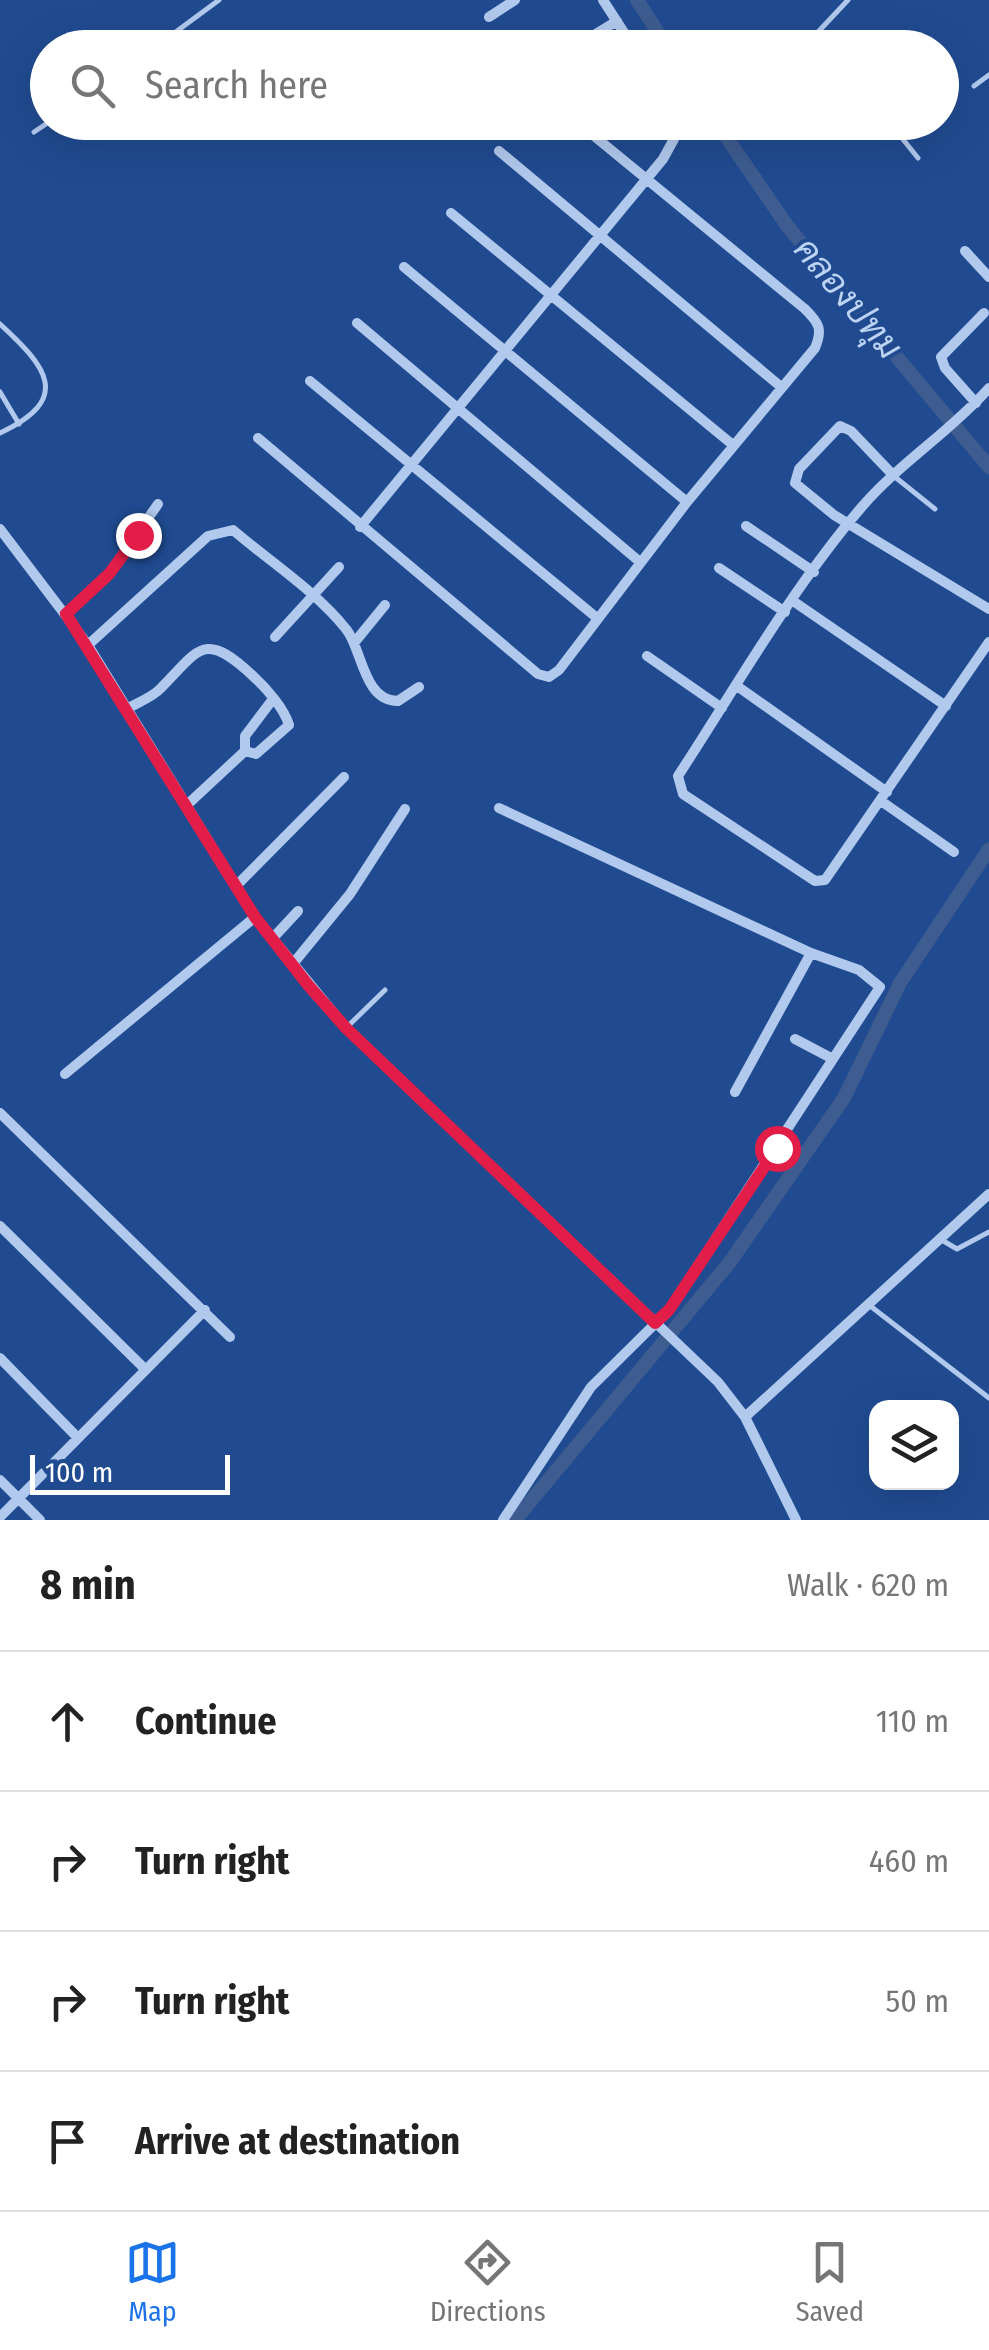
<!DOCTYPE html>
<html lang="en">
<head>
<meta charset="utf-8">
<style>
	body { margin:0; font-family:"Fira Sans Condensed",Sarabun,sans-serif; background:#f6f6f6; color:#222 }
	.controls { position:absolute; right:30px; bottom:30px; display:grid; overflow:hidden; border-radius:20px; box-shadow:0 10px 40px #0002 }
	.controls button { width:90px; height:90px; display:grid; place-items:center; padding:0; border:0; border-bottom:2px solid #e0e0e0; background:#fff; color:#222; font:50px sans-serif }
	.scale { position:absolute; left:30px; bottom:25px; width:200px; box-sizing:border-box; padding-left:10px; border:5px solid #fff; border-top:0; font-size:28px; line-height:35px; white-space:nowrap; color:#fff; -webkit-text-stroke:8px #204b91; paint-order:stroke }
	.stop { position:absolute; width:30px; height:30px; margin:-22px; border:8px solid #e11d48; border-radius:50%; background:#fff }
	.stop.end { background:#e11d48; border-color:#fff; box-shadow:0 2px 10px #0008 }
	.list { margin:0; padding:0; list-style:none }
	h2 { display:flex; justify-content:space-between; align-items:center; height:130px; margin:0; padding:0 40px; font-size:42px }
	h2 small { font-size:32px; font-weight:400; color:#767676 }
	.list li { display:grid; grid-template-columns:65px 1fr auto; gap:30px; align-items:center; box-sizing:border-box; height:140px; padding:0 40px; border-top:2px solid #e0e0e0 }
	.list b { display:block; font-size:38px; white-space:nowrap }
	.list em { font-size:32px; font-style:normal; color:#767676 }
	.icon { flex:none; width:55px; height:55px; fill:none; stroke:currentColor; stroke-width:2; stroke-linecap:round; stroke-linejoin:round }
	.map { position:relative; flex:none; width:989px; height:1520px; overflow:hidden }
	.search { position:absolute; background:#fff; box-shadow:0 10px 40px #0002; left:30px; right:30px; top:30px; height:110px; display:flex; align-items:center; gap:25px; box-sizing:border-box; padding:0 35px; border-radius:55px; color:#767676; font-size:38px }
	.sheet { height:690px; background:#fff }
	nav { display:flex; justify-content:space-around; align-items:center; box-sizing:border-box; height:140px; border-top:2px solid #e0e0e0; background:#fff; font-size:28px; color:#767676 }
	nav a { display:grid; justify-items:center; gap:5px }
	nav .on { color:#1a73e8 }
	.map>svg:first-child { display:block }
	.lines { fill:none; stroke-linecap:round; stroke-linejoin:round }
	.canal { stroke:#3e5c90; stroke-width:14 }
	.service { stroke:#b1c9ed; stroke-width:5 }
	.minor { stroke:#b1c9ed; stroke-width:10 }
	.route { stroke:#e11d48; stroke-width:12 }
	.labels { text-anchor:middle; dominant-baseline:central; stroke-width:8; stroke-linejoin:round; paint-order:stroke }
	.water-label { font-size:35px; font-style:italic; fill:#bdd3f4; stroke:#204b91 }
</style>
</head>
<body>
<div class="map">
<svg width="989" height="1520" viewBox="0 0 989 1520">
	<rect width="100%" height="100%" fill="#204b91"/>
	<g class="lines">
		<!-- canal -->
		<path class="canal" d="M637,0L668,48
			M716,122L788,227L989,467
			M515,1520L730,1262L844,1098L900,983L989,849"/>
		<!-- service -->
		<path class="service" d="M154,48L219,0
			M803,48L848,0
			M974,86L989,75
			M889,122L918,158
			M34,132L49,122
			M0,324C47,367 73,399 0,433
			M0,392L19,424
			M895,477L935,509
			M346,1028L385,990
			M940,1239L957,1249L989,1232
			M869,1305L989,1398"/>
		<!-- minor -->
		<path class="minor" d="M603,0L634,48
			M489,17L515,0
			M573,48L617,21
			M499,151L780,386
			M451,213L733,445
			M965,251L989,277
			M404,267L687,502
			M357,323L640,562
			M310,381L597,618
			M989,388C950,432 898,464 860,509C791,590 736,687 678,776L683,794L815,881L825,880L989,642
			M976,403L945,368L941,357L984,313
			M258,438L538,674L549,677L559,670L687,502L815,348C823,329 819,323 805,309L577,122
			M893,475L851,431L840,426L799,469L795,483L834,515L989,609
			M746,526L814,572
			M360,527L663,159L674,139L676,122
			M0,529L88,645L255,917L346,1028L718,1382L745,1417L796,1520
			M719,568L785,612
			M793,601L946,706
			M66,614L109,574L158,504
			M275,637L339,567
			M354,643L385,605
			M88,645L208,536L233,530C269,561 316,591 346,629C362,648 363,701 398,701L419,687
			M647,656L722,708
			M737,686L887,792
			M128,708C139,702 153,697 161,688C199,650 203,629 253,676C266,688 284,708 289,725L256,754L245,751L188,804
			M245,751V736L273,699
			M881,801L954,852
			M499,808L811,953L859,970L880,987L669,1310L591,1387L503,1520
			M236,886L344,777
			M272,939L298,911
			M292,965L350,894L405,809
			M795,1039L833,1059
			M65,1074L255,917
			M735,1092L811,953
			M0,1113L230,1337
			M0,1226L145,1369
			M0,1358L78,1438
			M745,1417L989,1194
			M0,1480L40,1520
			M0,1517L205,1310"/>
	</g>
	<g class="lines">
		<!-- route -->
		<path class="route" d="M138,535L109,574L66,614L255,917L308,985L346,1028L655,1323L669,1310L777,1148"/>
	</g>
	<g class="labels">
		<!-- water labels -->
		<g class="water-label">
			<text transform="translate(848 298) rotate(50)">คลองปทุม</text>
		</g>
	</g>
</svg>
<div class="controls">
<button><svg class="icon" aria-label="layers" viewBox="0 0 24 24"><path d="M12 4l9 5-9 5-9-5zM3 14l9 5 9-5"/></svg></button>
</div>
<div class="scale">100 m</div>
<div class="stop" style="left:777px;top:1148px"></div>
<div class="stop end" style="left:138px;top:535px"></div>
<div class="search"><svg class="icon" aria-label="search" viewBox="0 0 24 24"><circle cx="10" cy="10" r="6"/><path d="M15 15l6 6"/></svg>Search here</div>
</div>
<section class="sheet">
<h2>8 min<small>Walk · 620 m</small></h2>
<ul class="list">
<li><svg class="icon" aria-label="ahead" viewBox="0 0 24 24"><path d="M12 20V5M6 11l6-6 6 6"/></svg><div><b>Continue</b></div><em>110 m</em></li>
<li><svg class="icon" aria-label="right" viewBox="0 0 24 24"><path d="M7 20v-9h11M14 6l5 5-5 5"/></svg><div><b>Turn right</b></div><em>460 m</em></li>
<li><svg class="icon" aria-label="right" viewBox="0 0 24 24"><path d="M7 20v-9h11M14 6l5 5-5 5"/></svg><div><b>Turn right</b></div><em>50 m</em></li>
<li><svg class="icon" aria-label="arrive" viewBox="0 0 24 24"><path d="M6 21V4h12l-3 4 3 4H6"/></svg><div><b>Arrive at destination</b></div></li>
</ul>
</section>
<nav>
<a class="on"><svg class="icon" aria-label="map" viewBox="0 0 24 24"><path d="M3 6l6-2 6 2 6-2v14l-6 2-6-2-6 2zM9 4v14M15 6v14"/></svg>Map</a>
<a><svg class="icon" aria-label="directions" viewBox="0 0 24 24"><path d="M12 3l9 9-9 9-9-9zM9 14v-3h6M13 9l2 2-2 2"/></svg>Directions</a>
<a><svg class="icon" aria-label="saved" viewBox="0 0 24 24"><path d="M7 4h10v16l-5-4-5 4z"/></svg>Saved</a>
</nav>
</body>
</html>
